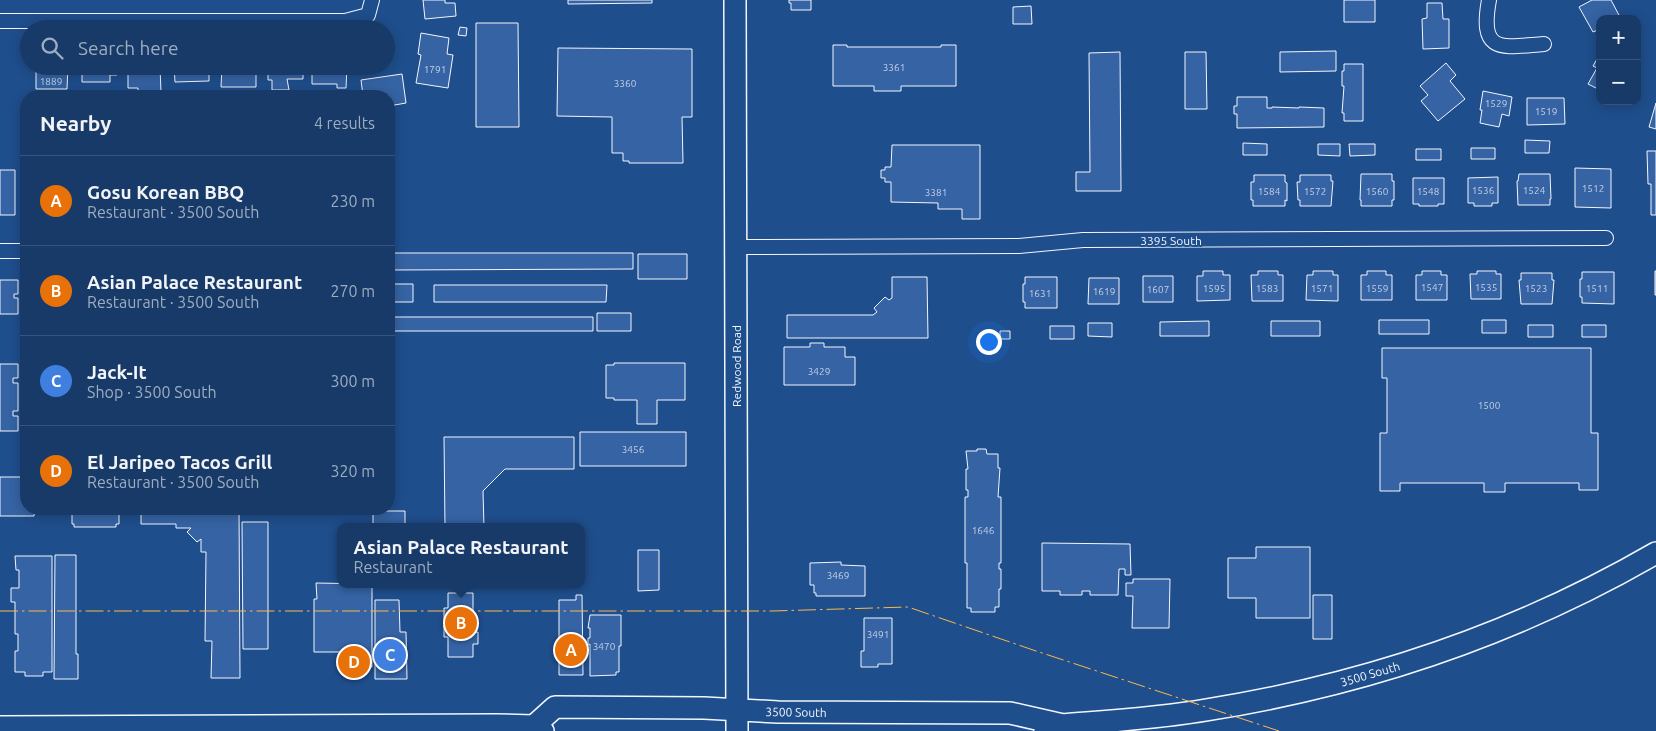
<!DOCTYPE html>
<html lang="en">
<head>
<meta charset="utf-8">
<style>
	body { margin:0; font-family:Ubuntu,sans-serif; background:#20416f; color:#f1f3f6 }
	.controls { position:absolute; right:15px; top:15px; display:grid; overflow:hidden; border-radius:10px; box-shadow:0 2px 12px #0003 }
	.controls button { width:45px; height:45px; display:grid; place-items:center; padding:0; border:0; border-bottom:1px solid #36547d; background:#173a69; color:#f1f3f6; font:25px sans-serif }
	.you { position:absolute; left:988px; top:341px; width:18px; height:18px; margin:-12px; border:4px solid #fff; border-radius:50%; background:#1a73e8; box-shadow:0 0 0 8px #1a73e833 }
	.badge { display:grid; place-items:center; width:32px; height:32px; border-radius:50%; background:#90b9f0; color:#fff; font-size:16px; font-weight:700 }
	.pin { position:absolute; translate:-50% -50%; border:2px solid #fff; box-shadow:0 1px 5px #0006 }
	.popup { position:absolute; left:337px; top:523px; width:248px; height:65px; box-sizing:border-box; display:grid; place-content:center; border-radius:10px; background:#173a69; filter:drop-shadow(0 1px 4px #0005); font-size:16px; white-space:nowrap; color:#9eadc0 }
	.popup b { font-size:19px; color:#f1f3f6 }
	.popup::after { content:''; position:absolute; left:50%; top:100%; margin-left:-10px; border:10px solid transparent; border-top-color:#173a69 }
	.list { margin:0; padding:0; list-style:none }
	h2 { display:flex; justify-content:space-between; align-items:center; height:65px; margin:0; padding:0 20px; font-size:21px }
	h2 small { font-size:16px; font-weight:400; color:#9eadc0 }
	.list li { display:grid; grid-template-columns:32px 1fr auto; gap:15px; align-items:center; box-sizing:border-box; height:90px; padding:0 20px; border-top:1px solid #36547d }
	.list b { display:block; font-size:19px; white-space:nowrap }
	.list p { margin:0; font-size:16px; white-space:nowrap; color:#9eadc0 }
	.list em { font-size:16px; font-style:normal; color:#9eadc0 }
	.icon { flex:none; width:28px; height:28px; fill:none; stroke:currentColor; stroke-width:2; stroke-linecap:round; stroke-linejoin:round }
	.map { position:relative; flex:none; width:1656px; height:731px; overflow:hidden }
	.search { position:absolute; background:#173a69; box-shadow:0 2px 12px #0003; left:20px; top:20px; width:375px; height:55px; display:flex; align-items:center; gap:12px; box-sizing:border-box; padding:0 18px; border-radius:28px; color:#9eadc0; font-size:19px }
	.panel { position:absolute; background:#173a69; box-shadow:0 2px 12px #0003; left:20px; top:90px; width:375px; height:425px; border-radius:20px }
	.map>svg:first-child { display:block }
	.building { fill:#3563a3; stroke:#f2f6ff }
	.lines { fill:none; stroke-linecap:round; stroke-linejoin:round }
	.minor-casing { stroke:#f2f6ff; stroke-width:16 }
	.primary-casing { stroke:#f2f6ff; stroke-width:24 }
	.minor { stroke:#1f4e8c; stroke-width:14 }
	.primary { stroke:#1f4e8c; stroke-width:21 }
	.power { stroke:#ffb74d; stroke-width:1; stroke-dasharray:18 4 2.5 4; stroke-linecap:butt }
	.labels { text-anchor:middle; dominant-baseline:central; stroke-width:4; stroke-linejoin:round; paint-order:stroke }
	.number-label { font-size:10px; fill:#c3d1e8 }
	.street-label { font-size:12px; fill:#f2f6ff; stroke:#1f4e8c }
</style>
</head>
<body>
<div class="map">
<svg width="1656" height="731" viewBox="0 0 1656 731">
	<rect width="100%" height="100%" fill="#1f4e8c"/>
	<!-- building -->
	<path class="building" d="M423,0H445V3H455L456,16L425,19Z
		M568,0H652V3L568,4Z
		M789,0H811V10H791V3H789Z
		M1344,0H1375V22H1344Z
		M1592,0H1611L1620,17L1618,19H1600V29L1593,32L1579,7Z
		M1427,3H1442L1443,19H1449V48L1423,49L1422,19L1427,18Z
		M1031,6L1032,24H1013V7Z
		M476,23H518L519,127H476Z
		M460,27L467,28L466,36L458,35Z
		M421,33L449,38L447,54L453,55L448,88L416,83L421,55L418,54Z
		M833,45H847V47H941V45H956V86H901V91H874V86H833Z
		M558,48L692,49V117H682L683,163H629V161H623V153H612V117L557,116Z
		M1336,51V71L1280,72V52Z
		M1120,52L1121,191H1076V172H1090L1089,53Z
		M1185,52H1206L1207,109H1185Z
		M1597,59L1600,60V90L1588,84L1597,68L1593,66Z
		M1446,63L1456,75L1450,81L1465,99L1438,121L1421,101L1428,95L1420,86Z
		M1344,64H1363V121H1344V113H1342L1344,86H1342V71H1344Z
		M36,66H68L67,89H36Z
		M82,66H117V75H110V82H82Z
		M128,66H160L161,93H138V88H128Z
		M174,66H209V81L175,82Z
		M222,66H256V87H221Z
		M268,66H303V79H287L289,90H272V80H268Z
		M312,66H347L346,88H337V84H312Z
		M402,74L406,103L389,106V96H363L361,80Z
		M1483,91L1512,97L1509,116L1502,114L1499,127L1480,123L1482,110H1480Z
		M1237,97H1267V108H1272V107L1299,108V107L1324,108V127L1237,128V114H1234V106H1237Z
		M1527,98H1564L1565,124L1527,125Z
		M1656,103V129L1649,127Z
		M1525,140L1550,141L1549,153H1525Z
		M1243,143L1267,144V155H1243Z
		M1318,144H1340V156L1318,155Z
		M1349,144H1375V155L1350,156Z
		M892,145H980V219H962V209H938V203L891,202V182H885V178H881V170H885V167H891Z
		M1471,148H1495V159H1471Z
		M1416,149H1441V160H1416Z
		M1647,151H1656V215H1651V184H1648Z
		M1575,168L1611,169V208L1575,207Z
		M0,170H15V215H0Z
		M22,171H26V215H22Z
		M1361,174H1392V181H1394V200H1392V206H1361V200H1360Z
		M1519,174H1550L1551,199H1550V205H1518L1517,181H1518Z
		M1254,175H1285V182L1287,183V201L1285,200V206H1253V200H1251V182H1254Z
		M1300,175H1331V181H1333L1331,206H1300V200H1298L1297,182H1300Z
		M1498,177V203H1492V206H1474V203H1468V178Z
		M1413,178H1444V204H1438V206H1419V204H1413Z
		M389,253H633V269L389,270Z
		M638,254H687V279H638Z
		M1203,271H1223V275H1230V300L1197,301V276H1203Z
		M1258,271H1278V275H1283V301H1252L1251,275H1258Z
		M1313,271H1333V275H1338V301L1306,300L1307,275H1313Z
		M1367,271H1386V275H1392V300H1361V275H1367Z
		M1422,271H1441V275H1447V300H1416V275H1422Z
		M1477,271H1496V274H1501V299H1471L1470,274H1477Z
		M1655,271H1656V295H1655Z
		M1582,272H1614V304L1582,303V297H1580V279H1582Z
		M1521,273H1552V280H1554L1552,304H1521L1519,280H1521Z
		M1143,276H1173V302H1143Z
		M892,277H927L928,338H787V315H873L877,312L874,308L885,297L889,300L892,298Z
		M1025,277H1057V308H1025V302H1023V284H1025Z
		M1089,278H1119V304H1088Z
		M0,280H18V294H14V298H18V314H0Z
		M389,284H413V302H389Z
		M434,285H607L606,302H434Z
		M597,313H631V331H597Z
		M389,317H593V331H389Z
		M1379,320H1429V334H1379Z
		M1482,320H1506V333H1482Z
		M1209,321V336H1160V322Z
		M1271,321H1320V336H1271Z
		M1088,323H1112V337L1088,336Z
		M1528,325H1553V337H1528Z
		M1582,325H1606V337H1582Z
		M1050,326H1074V339H1050Z
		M1000,331H1010V339H1000Z
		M810,343H824V347H845V357H855V385H784V347H810Z
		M1382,348H1591V433H1598V490H1579V483H1505V492H1484V483H1400V491H1380V433H1387V378H1382Z
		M614,363H685V400H657V424H637V400H614V398H606V365H614Z
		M0,364H18V378H13V383H18V411H13V416H18V431H0Z
		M580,432H686V466H580Z
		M444,437H574V469H505L483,491L484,527H445Z
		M977,449H986L987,454H998V468H1000L998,497H1001V563H999V569H1001V589H999V607H995V612H971V608H967V563H965V497H968V490H966V469H968L966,451H977Z
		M0,477H26V509H35L34,516H0Z
		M72,509H119V524H116V527H74V524H72Z
		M141,509H239L240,678H211L212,641H205L206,552H201V539L197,542L187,532L191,528H176V524H141Z
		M343,509H368V513H343Z
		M373,511H405V527H373Z
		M242,522H268V649H243Z
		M1042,543L1130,544L1131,575H1125V569H1119L1118,595H1090V591H1082V595H1060V591H1042Z
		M1256,547H1310V618H1256V598H1228V558H1256Z
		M638,550H659V590L638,591Z
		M55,555H76V654H78V679H54Z
		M15,556H52V672H43V676H25V672H15V651H18V634H15V602H11V588H19V570H16Z
		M841,562V565L865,566V596H816V593H814V585H810V563Z
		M1133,579H1170L1169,628H1132L1133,596H1126V583H1133Z
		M316,583L372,584V667H341V652H314V599H317Z
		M448,593H473V633L478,632V644H473V657H448V637H444V625H448V621H444V608H448Z
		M576,595H582L583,675H559V600H576Z
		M1313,595H1332V639H1313Z
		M375,600H399L400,632H406L407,679H375Z
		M590,615H621V646H619V672H616V675L590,676V644L588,645V638H590V628H588Z
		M864,618H892V664H878V667H861V651H864Z"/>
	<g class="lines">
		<!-- minor casing -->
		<g class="minor-casing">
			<path id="minor" d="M1489,0C1479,55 1502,47 1544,44
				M0,21H345L368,15L372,0
				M736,247L1019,246L1083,240L1606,238
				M0,251H26"/>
		</g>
		<!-- primary casing -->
		<g class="primary-casing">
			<path id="primary" d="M735,0L737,731
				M534,726L555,707L704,708L778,712L1010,713L1063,725
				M0,727L496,725L534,726L543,731
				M1045,731L1063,725C1111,721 1159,718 1206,710C1364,685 1518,633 1656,553"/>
		</g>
		<!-- minor -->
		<use href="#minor" class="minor"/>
		<!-- primary -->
		<use href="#primary" class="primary"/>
		<!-- power -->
		<path class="power" d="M0,611H772L908,607L1036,651L1279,731"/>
	</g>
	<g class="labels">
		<!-- number labels -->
		<g class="number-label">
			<text x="894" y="67">3361</text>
			<text x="435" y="69">1791</text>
			<text x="51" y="81">1889</text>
			<text x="625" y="83">3360</text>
			<text x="1496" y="103">1529</text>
			<text x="1546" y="111">1519</text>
			<text x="1593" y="188">1512</text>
			<text x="1483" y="190">1536</text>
			<text x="1534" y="190">1524</text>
			<text x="1269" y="191">1584</text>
			<text x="1315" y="191">1572</text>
			<text x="1377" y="191">1560</text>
			<text x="1428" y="191">1548</text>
			<text x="936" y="192">3381</text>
			<text x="1432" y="287">1547</text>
			<text x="1486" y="287">1535</text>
			<text x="1214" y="288">1595</text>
			<text x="1267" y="288">1583</text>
			<text x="1322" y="288">1571</text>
			<text x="1377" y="288">1559</text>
			<text x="1536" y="288">1523</text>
			<text x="1597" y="288">1511</text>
			<text x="1158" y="289">1607</text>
			<text x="1104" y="291">1619</text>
			<text x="1040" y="293">1631</text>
			<text x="819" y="371">3429</text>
			<text x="1489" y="405">1500</text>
			<text x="633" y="449">3456</text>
			<text x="983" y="530">1646</text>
			<text x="838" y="575">3469</text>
			<text x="878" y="634">3491</text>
			<text x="604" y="646">3470</text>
		</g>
		<!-- street labels -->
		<g class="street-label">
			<text x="1171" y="240">3395 South</text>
			<text transform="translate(736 366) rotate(-90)">Redwood Road</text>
			<text transform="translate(1370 674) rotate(-16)">3500 South</text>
			<text transform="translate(796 712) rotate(1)">3500 South</text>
		</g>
	</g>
</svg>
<div class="controls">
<button>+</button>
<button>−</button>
</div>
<div class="you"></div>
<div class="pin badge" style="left:571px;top:650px;background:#e8710a">A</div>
<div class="pin badge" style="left:461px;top:623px;background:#e8710a">B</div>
<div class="popup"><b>Asian Palace Restaurant</b>Restaurant</div>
<div class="pin badge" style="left:390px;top:655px;background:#3f7fe0">C</div>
<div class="pin badge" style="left:354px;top:662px;background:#e8710a">D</div>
<div class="search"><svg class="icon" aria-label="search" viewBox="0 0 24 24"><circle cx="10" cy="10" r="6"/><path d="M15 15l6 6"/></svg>Search here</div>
<section class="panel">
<h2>Nearby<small>4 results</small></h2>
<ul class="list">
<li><span class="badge" style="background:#e8710a">A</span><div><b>Gosu Korean BBQ</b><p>Restaurant · 3500 South</p></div><em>230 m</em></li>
<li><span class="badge" style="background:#e8710a">B</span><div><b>Asian Palace Restaurant</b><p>Restaurant · 3500 South</p></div><em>270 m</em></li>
<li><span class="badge" style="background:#3f7fe0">C</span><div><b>Jack-It</b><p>Shop · 3500 South</p></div><em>300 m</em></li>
<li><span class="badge" style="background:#e8710a">D</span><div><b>El Jaripeo Tacos Grill</b><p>Restaurant · 3500 South</p></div><em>320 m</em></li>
</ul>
</section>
</div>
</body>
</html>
